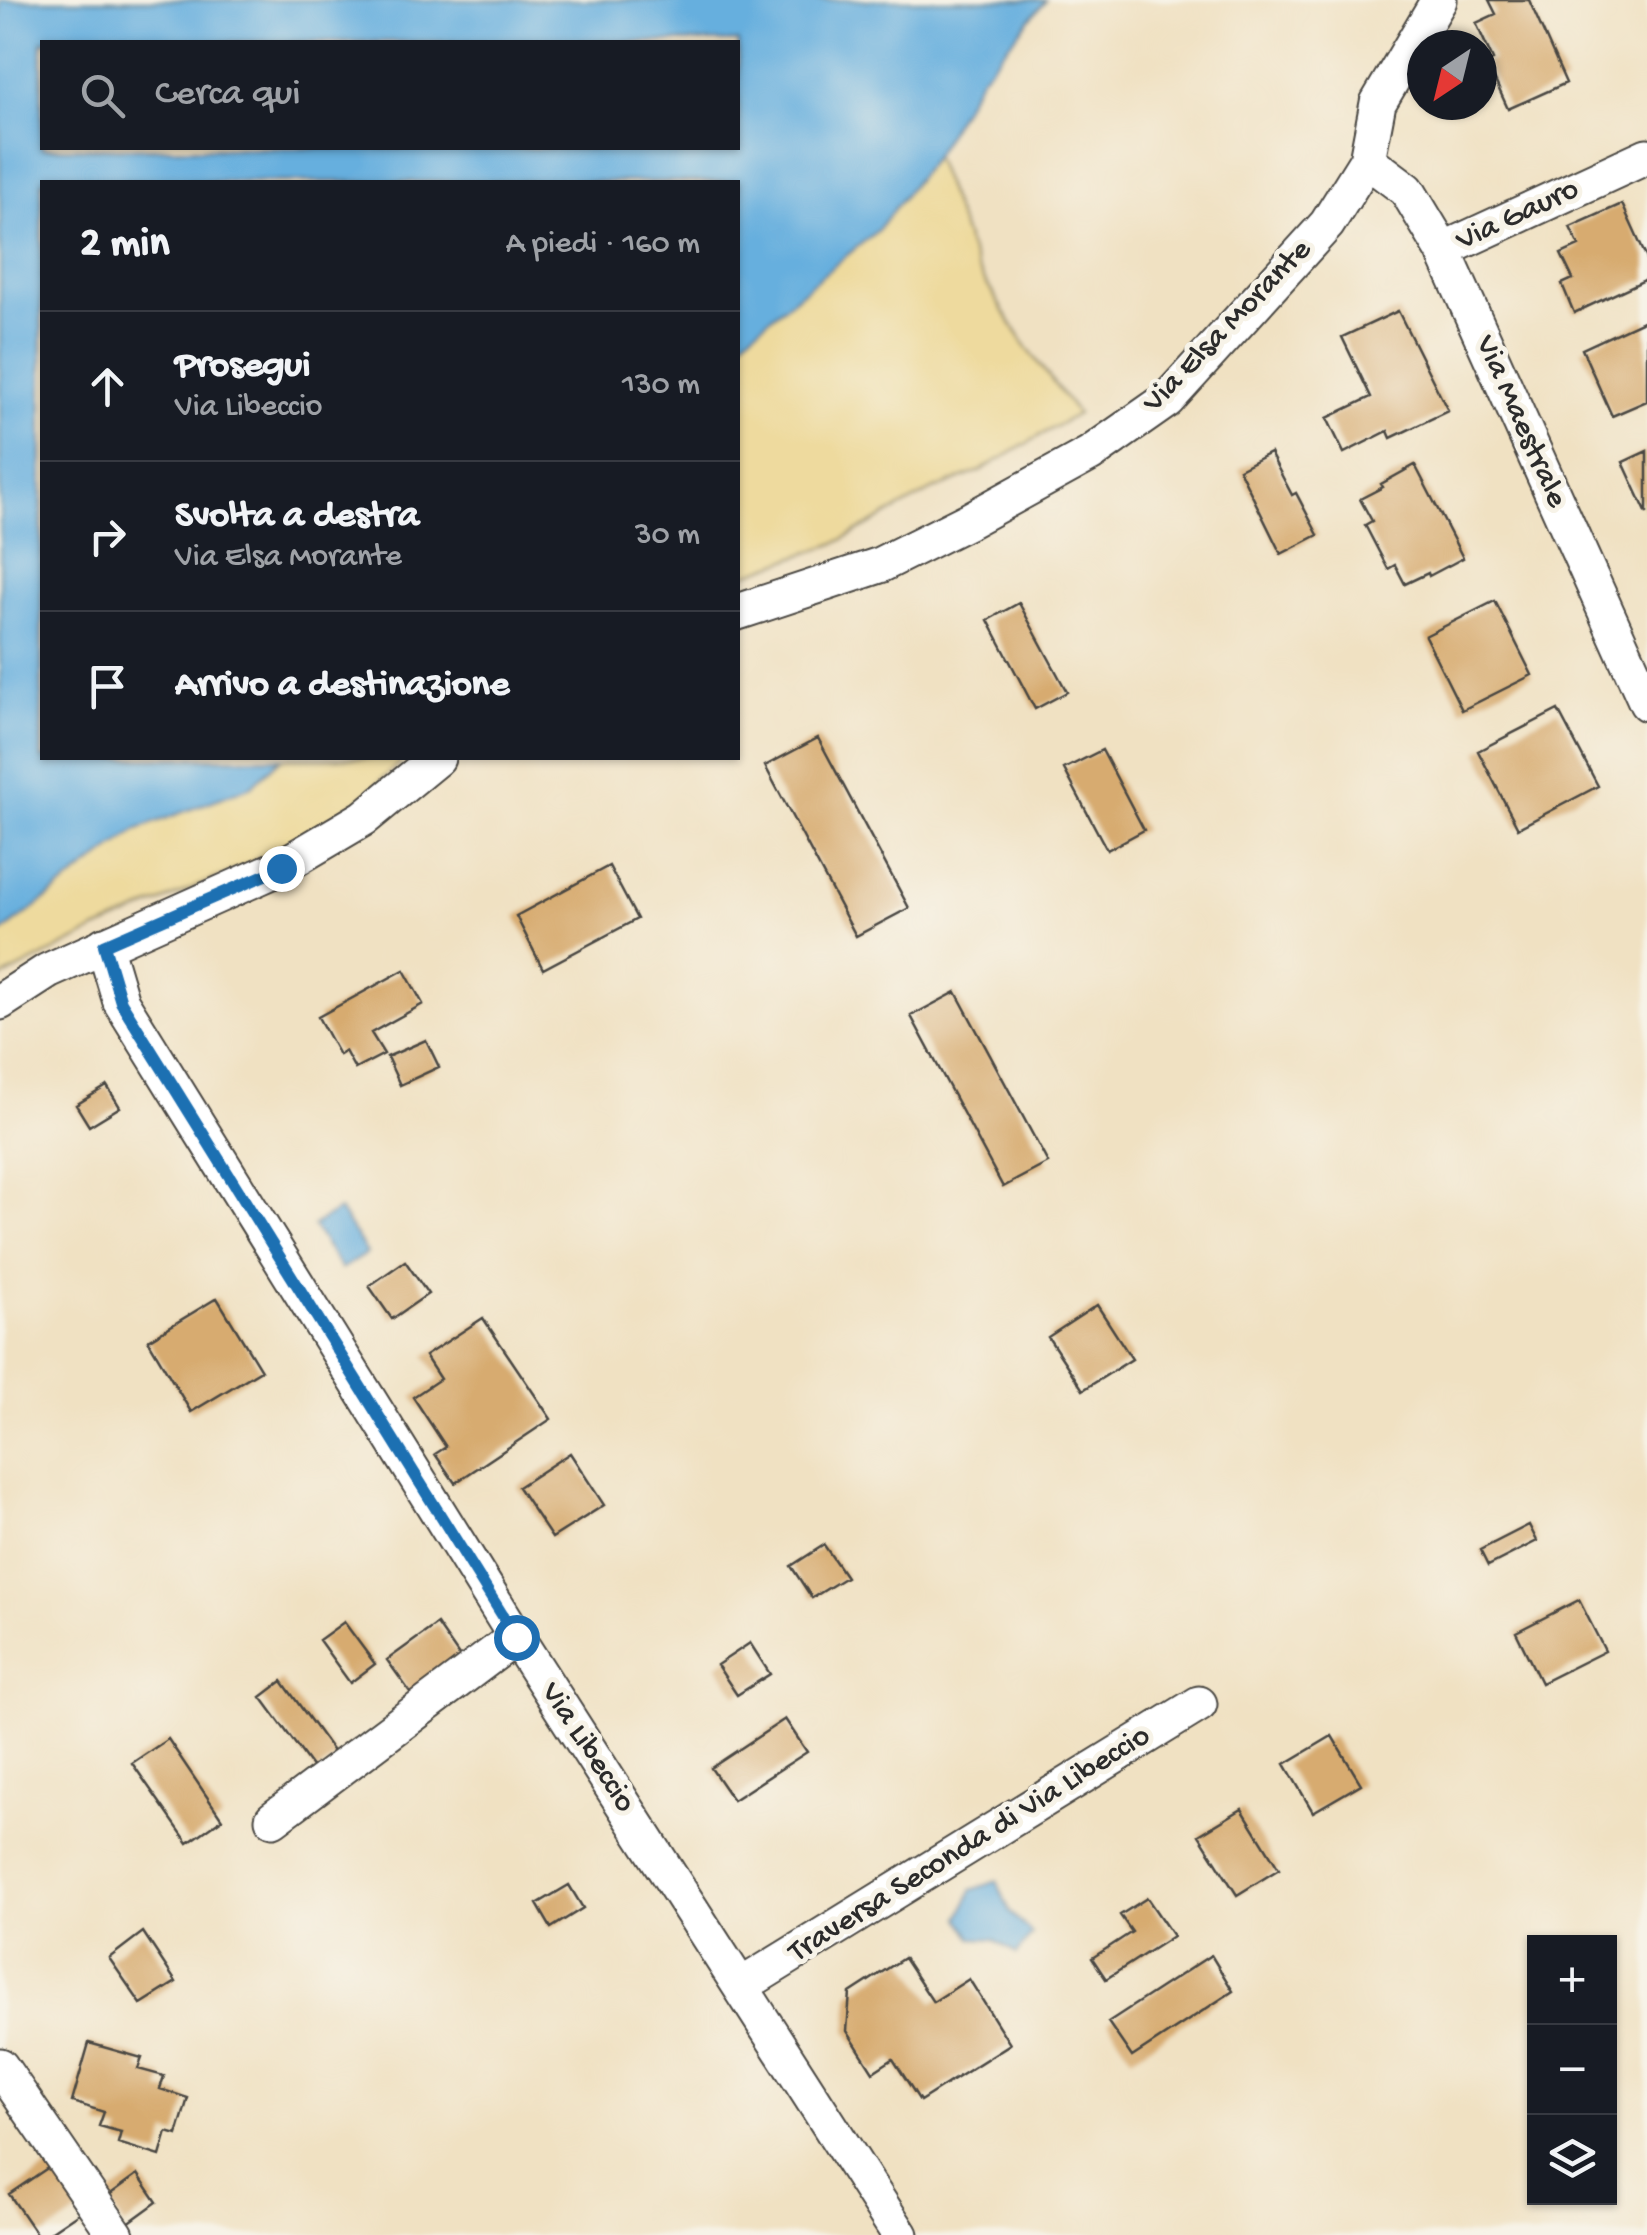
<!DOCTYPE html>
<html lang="it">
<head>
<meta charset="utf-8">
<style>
	body { margin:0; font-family:"Gochi Hand",sans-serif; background:#20242c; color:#f1f3f6 }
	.controls { position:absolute; right:30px; bottom:30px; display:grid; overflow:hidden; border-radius:0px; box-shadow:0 2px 8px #0004 }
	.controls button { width:90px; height:90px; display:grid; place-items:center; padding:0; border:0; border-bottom:2px solid #363941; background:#171b24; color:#f1f3f6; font:50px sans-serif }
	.compass { position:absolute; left:1407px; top:30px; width:90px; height:90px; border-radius:50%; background:#171b24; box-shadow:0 2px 8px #0004; rotate:215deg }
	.stop { position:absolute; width:30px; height:30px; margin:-22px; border:8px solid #1f6fb2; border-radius:50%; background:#fff }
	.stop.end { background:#1f6fb2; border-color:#fff; box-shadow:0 2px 10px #0008 }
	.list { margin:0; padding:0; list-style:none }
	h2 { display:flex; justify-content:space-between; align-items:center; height:130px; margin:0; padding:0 40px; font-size:42px }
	h2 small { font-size:32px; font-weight:400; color:#9ea1a6 }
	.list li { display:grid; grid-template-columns:65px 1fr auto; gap:30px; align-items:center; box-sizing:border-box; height:150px; padding:0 40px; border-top:2px solid #363941 }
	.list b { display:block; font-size:38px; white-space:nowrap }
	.list p { margin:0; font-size:32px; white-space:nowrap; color:#9ea1a6 }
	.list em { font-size:32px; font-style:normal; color:#9ea1a6 }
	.icon { flex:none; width:55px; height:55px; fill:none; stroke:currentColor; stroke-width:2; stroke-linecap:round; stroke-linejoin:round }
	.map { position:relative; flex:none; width:1647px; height:2235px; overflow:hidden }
	.search { position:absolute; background:#171b24; box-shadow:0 2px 8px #0004; left:40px; top:40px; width:700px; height:110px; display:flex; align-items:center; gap:25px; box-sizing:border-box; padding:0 35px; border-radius:0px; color:#9ea1a6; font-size:38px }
	.panel { position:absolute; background:#171b24; box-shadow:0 2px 8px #0004; left:40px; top:180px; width:700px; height:580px; border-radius:0px }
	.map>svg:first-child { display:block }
	.sand { fill:#eeda9e; stroke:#8c8264; stroke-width:2.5 }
	.water { fill:#66afde; stroke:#486d84; stroke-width:2.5; fill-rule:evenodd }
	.building { fill:#d7ab70 }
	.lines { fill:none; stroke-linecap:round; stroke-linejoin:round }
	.street-casing { stroke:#494642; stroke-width:39 }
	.street { stroke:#fff; stroke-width:35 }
	.route { stroke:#1f6fb2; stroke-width:12 }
	.labels { text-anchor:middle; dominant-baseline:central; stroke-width:10; stroke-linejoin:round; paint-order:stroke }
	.street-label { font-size:32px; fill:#2b2b2b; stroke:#f7f3e8 }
</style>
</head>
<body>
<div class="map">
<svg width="1647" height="2235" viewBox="0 0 1647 2235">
	<rect width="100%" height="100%" fill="#f7f3e8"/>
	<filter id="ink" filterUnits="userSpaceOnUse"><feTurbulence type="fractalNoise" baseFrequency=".01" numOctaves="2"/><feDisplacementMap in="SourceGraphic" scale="20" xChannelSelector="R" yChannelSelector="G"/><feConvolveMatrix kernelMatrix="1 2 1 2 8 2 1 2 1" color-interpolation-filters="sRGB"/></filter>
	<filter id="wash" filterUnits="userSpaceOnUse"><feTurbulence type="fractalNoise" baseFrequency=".0048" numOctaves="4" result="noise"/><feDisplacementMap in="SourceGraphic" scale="40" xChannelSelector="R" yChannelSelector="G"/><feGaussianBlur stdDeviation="2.25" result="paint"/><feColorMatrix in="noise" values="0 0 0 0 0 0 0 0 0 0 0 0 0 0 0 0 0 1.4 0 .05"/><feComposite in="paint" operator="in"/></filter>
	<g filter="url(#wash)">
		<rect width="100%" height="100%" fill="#f0e1c2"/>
		<!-- sand -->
		<path class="sand" d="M934,156L978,270L1025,345L1077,414L980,471L933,490L836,543L738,577V344L878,230Z
			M282,758H405L360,800L289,843L224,875L96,930L0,979V934L138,829L251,786Z"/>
		<!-- water -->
		<path class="water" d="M0,0H1046L981,77L934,156L878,230L738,344V182H42V758H281L252,786L138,829L0,934ZM42,42H738V148H42Z
			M339,1210L367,1253L341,1269L313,1226Z
			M997,1881L1010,1912L1032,1934L1017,1954L994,1939L972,1938L960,1918L972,1890Z"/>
		<g id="blocks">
			<!-- building -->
			<path class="building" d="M1489,0H1529L1566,83L1508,109L1487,63L1493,60L1476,23L1496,14Z
				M1622,204L1647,259V279L1574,313L1562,284L1573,279L1561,254L1579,246L1570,227Z
				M1398,311L1448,411L1391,438L1388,431L1344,453L1327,418L1371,397L1342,337Z
				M1647,319V401L1612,416L1582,349Z
				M1647,451V514L1623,462Z
				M1270,453L1292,495L1296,493L1318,535L1281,554L1239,469Z
				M1415,465L1463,558L1429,576L1428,573L1405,584L1395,565L1388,569L1365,525L1372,521L1360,499L1383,487L1381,484Z
				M1495,601L1532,675L1462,710L1425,636Z
				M1019,603L1067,692L1035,709L988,620Z
				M1558,710L1598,786L1518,828L1478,751Z
				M818,738L909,908L856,936L765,766Z
				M1102,750L1144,830L1107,850L1064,769Z
				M609,866L637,919L543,969L516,916Z
				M404,970L423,1004L371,1033L384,1054L355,1069L345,1051L339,1055L318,1017Z
				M956,992L1048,1163L1003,1187L911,1016Z
				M426,1040L439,1067L400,1085L387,1057Z
				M107,1086L120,1107L89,1126L76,1105Z
				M405,1261L428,1294L392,1319L369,1286Z
				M217,1298L261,1370L191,1412L148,1340Z
				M1097,1305L1132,1359L1083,1390L1048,1337Z
				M483,1318L551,1419L455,1483L435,1454L446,1447L413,1397L440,1379L425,1356Z
				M570,1453L604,1505L552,1538L518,1487Z
				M1529,1525L1537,1541L1488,1566L1480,1550Z
				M824,1545L846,1577L812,1598L791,1566Z
				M1579,1600L1605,1651L1541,1683L1516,1632Z
				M344,1622L375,1664L350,1683L319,1640Z
				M437,1624L464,1663L415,1699L387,1660Z
				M750,1643L770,1674L737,1695L717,1665Z
				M282,1681L337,1757L316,1772L261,1697Z
				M785,1719L807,1752L733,1800L711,1768Z
				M1332,1736L1361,1784L1313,1812L1285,1764Z
				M168,1739L222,1819L188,1843L132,1763Z
				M1242,1809L1279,1869L1237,1895L1199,1835Z
				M569,1885L583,1908L551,1928L537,1904Z
				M1147,1898L1173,1936L1106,1979L1092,1958L1132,1932L1120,1915Z
				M143,1932L176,1982L141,2004L109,1958Z
				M1211,1955L1233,1991L1132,2057L1108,2022Z
				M904,1958L933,2002L969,1979L1010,2044L920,2101L893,2059L873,2072L847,2031L850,1993Z
				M89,2043L142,2058L138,2069L164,2076L160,2089L188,2098L177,2135L167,2132L160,2156L118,2143L121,2132L99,2126L104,2112L72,2102Z
				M55,2163L86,2208L46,2235H37L9,2194Z
				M138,2174L157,2202L124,2226L105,2198Z"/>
		</g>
	</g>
	<g filter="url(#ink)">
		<use href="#blocks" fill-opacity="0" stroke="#494642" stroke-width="2.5"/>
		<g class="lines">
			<!-- street casing -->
			<g class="street-casing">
				<path id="street" d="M1367,160L1407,190L1443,250L1647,703
					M1443,250L1647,156
					M738,612L880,565L968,521L1090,454L1167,400L1327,224L1367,160L1378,103L1439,0
					M104,945L121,1002L516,1637L900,2235
					M0,1002L48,971L281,867L364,818L437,758
					M273,1819L516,1637
					M741,1986L1199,1704
					M0,2066L116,2235"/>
			</g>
			<!-- street -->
			<use href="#street" class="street"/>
		</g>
	</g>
	<g class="lines" filter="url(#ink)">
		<!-- route -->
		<path class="route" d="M281,868L104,945L121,1002L516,1637"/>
	</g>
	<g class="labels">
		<!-- street labels -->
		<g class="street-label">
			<text transform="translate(1518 216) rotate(-25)">Via Gauro</text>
			<text transform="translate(1228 327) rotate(-46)">Via Elsa Morante</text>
			<text transform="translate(1520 422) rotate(66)">Via Maestrale</text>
			<text transform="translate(587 1748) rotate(57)">Via Libeccio</text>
			<text transform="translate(970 1845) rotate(-32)">Traversa Seconda di Via Libeccio</text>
		</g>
	</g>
</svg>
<div class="controls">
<button>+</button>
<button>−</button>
<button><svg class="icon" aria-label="layers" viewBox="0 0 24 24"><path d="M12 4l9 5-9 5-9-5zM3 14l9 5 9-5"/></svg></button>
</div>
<svg class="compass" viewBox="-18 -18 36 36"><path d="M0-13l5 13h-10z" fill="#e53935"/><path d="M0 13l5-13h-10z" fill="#9ea1a6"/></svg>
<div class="stop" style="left:516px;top:1637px"></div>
<div class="stop end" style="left:281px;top:868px"></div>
<div class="search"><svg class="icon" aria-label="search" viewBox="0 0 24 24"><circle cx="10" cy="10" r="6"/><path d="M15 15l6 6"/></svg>Cerca qui</div>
<section class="panel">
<h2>2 min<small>A piedi · 160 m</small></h2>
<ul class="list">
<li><svg class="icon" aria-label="ahead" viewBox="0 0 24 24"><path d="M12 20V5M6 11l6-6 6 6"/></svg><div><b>Prosegui</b><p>Via Libeccio</p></div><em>130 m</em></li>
<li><svg class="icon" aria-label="right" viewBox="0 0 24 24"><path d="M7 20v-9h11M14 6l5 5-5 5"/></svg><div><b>Svolta a destra</b><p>Via Elsa Morante</p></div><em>30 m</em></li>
<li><svg class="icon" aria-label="arrive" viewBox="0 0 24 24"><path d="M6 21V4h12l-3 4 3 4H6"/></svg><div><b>Arrivo a destinazione</b></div></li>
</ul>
</section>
</div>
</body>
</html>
